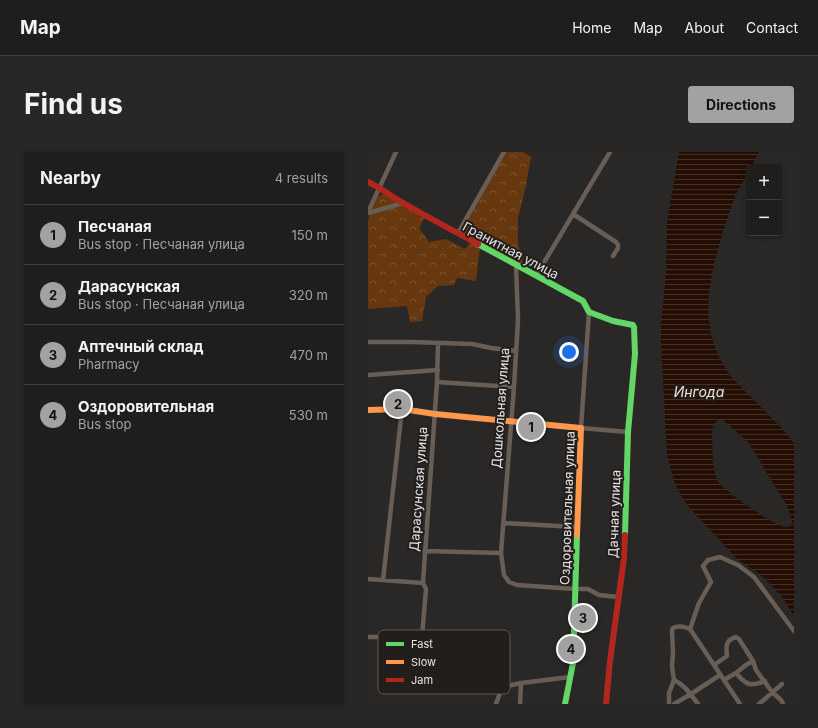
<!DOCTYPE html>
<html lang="en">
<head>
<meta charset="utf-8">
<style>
	body { margin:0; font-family:Inter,sans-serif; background:#282725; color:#f1f3f6 }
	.controls { position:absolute; right:12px; top:12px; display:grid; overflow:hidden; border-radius:4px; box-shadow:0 2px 6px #0003 }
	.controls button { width:36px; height:36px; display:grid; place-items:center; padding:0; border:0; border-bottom:1px solid #3d3c3b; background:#201e1c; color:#f1f3f6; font:20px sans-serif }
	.you { position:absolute; left:201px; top:200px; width:14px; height:14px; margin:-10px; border:3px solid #fff; border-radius:50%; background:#1a73e8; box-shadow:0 0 0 6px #1a73e833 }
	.badge { display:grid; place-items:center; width:26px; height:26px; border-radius:50%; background:#a4a2a0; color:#111; font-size:13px; font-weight:700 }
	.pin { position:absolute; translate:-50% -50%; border:2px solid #fff; box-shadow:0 1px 4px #0006 }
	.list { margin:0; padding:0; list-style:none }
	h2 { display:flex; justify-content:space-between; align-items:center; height:52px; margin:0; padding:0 16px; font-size:17px }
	h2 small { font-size:13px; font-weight:400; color:#a2a2a3 }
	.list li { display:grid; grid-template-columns:26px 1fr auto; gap:12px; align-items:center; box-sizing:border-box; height:60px; padding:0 16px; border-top:1px solid #3d3c3b }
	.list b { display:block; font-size:15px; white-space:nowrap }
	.list p { margin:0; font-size:13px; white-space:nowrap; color:#a2a2a3 }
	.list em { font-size:13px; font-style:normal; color:#a2a2a3 }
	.map { position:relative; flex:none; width:426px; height:552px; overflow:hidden; border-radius:4px }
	header { display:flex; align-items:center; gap:24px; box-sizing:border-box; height:56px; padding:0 20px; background:#201e1c; border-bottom:1px solid #3d3c3b }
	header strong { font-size:19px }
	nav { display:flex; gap:22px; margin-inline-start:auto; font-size:14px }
	.intro { display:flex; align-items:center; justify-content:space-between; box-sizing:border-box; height:96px; padding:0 24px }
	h1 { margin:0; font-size:28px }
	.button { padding:10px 18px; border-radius:4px; background:#a4a2a0; color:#111; font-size:14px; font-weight:700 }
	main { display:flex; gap:24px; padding:0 24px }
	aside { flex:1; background:#201e1c; border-radius:4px; box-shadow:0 2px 6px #0003 }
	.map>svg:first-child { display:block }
	.forest { fill:url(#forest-crowns) }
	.water { fill:url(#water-rules); fill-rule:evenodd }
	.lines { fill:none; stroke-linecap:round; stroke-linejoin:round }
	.street { stroke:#685e56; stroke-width:4.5 }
	.fast { stroke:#63d668; stroke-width:6 }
	.slow { stroke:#ff974d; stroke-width:6 }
	.jam { stroke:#b3261e; stroke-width:6 }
	.labels { text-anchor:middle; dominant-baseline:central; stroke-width:4; stroke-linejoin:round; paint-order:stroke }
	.street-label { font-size:13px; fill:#e6e3e2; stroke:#221e1c }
	.water-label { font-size:14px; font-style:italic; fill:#f5ded1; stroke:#221e1c }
	.key { fill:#221e1c; stroke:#5d5957; stroke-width:1 }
	.key-label { font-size:11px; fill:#e6e3e2 }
</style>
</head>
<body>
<header>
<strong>Map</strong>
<nav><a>Home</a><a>Map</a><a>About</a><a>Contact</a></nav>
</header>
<div class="intro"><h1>Find us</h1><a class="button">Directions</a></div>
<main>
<aside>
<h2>Nearby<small>4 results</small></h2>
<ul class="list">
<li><span class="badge">1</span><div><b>Песчаная</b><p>Bus stop · Песчаная улица</p></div><em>150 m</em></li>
<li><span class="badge">2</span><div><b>Дарасунская</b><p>Bus stop · Песчаная улица</p></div><em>320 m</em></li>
<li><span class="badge">3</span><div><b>Аптечный склад</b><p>Pharmacy</p></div><em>470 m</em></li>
<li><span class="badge">4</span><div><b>Оздоровительная</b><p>Bus stop</p></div><em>530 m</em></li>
</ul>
</aside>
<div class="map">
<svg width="426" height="552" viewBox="0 0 426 552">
	<defs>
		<pattern id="forest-crowns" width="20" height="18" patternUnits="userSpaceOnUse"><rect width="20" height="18" fill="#673710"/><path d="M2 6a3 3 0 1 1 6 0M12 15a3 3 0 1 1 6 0" fill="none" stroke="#7d5432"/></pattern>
		<pattern id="water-rules" width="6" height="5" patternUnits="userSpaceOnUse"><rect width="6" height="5" fill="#240e03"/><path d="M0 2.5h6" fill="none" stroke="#443127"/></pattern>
	</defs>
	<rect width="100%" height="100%" fill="#2a2826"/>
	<!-- forest -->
	<path class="forest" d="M136,0H155L163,5L157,38L150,66V92L157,118L98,86L94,74Z
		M15,42L57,65L51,76L61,90L78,87L97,97L103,89L112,95L108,129L89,126L86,133L70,134L58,145L54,169L42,170L39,154L0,157V67L10,44Z"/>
	<!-- water -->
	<path class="water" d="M311,0H391L383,15H381V19C377,26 373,33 369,40C363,54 359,68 354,83C340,129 330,178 360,220C366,229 375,237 382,244C397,259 413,274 426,291V464L414,445L401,431L390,421L369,407L320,354L314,345L307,332L299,303L293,190V172L298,122L299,70ZM350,268H355L380,290L419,354L424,369V373C422,374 421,375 418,375C406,374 357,340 350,329C343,316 345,293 344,278L346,272Z"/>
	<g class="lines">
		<!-- street -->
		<path class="street" d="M0,60L28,0
			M0,61L35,51
			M205,62L248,90L250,93V96L245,104
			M90,81L136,0
			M148,113L150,168L146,235L133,401L136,423L141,430L149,433L207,437H220L231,443L250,445
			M168,124L242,0
			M221,160L213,276L260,280
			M0,190H44L104,192L123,196L148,199
			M0,223L70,218
			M69,230L146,235
			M135,371L209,375
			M56,399L133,401
			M0,427L55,431
			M15,428L34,257
			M322,477L372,552
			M0,485H54L58,437L55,431L69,230L70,191
			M346,513L359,504C358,495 357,488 368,485L371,487L385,509L388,518L404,540L413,548L415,552
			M368,521C378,533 382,535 397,529
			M306,528C317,533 323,543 330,552
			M356,528L368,521L378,513L385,509
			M128,552L133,538L135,535L153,531L202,525
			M152,552L153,531
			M301,552V541L306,528L304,514L305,501L304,478L305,476C311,473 316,475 322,477L331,451L343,430L335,414L340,408L352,405L370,413L386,425L426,479
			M306,552L323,542L352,523
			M391,552L414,532"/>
		<!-- fast -->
		<path class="fast" d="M110,92L215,149L221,160L245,169L265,173L266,175L267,202L260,280L257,383
			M197,552L205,511L209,383"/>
		<!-- slow -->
		<path class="slow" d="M0,258L34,257L67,262L213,276L209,383"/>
		<!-- jam -->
		<path class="jam" d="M0,30C13,36 24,45 37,52C61,66 86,79 110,92
			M238,552L242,509L256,406L257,383"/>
	</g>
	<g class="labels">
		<!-- street labels -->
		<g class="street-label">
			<text transform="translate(143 98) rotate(28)">Гранитная улица</text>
			<text transform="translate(132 256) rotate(-86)">Дошкольная улица</text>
			<text transform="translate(50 337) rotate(-86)">Дарасунская улица</text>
			<text transform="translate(199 356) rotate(-88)">Оздоровительная улица</text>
			<text transform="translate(246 362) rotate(-88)">Дачная улица</text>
		</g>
		<!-- water labels -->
		<g class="water-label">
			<text x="331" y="239">Ингода</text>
		</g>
	</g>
	<!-- legend -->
	<rect x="10" y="478" width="132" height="64" rx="6" class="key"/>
	<rect x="18" y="490" width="18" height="4" fill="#63d668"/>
	<rect x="18" y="508" width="18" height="4" fill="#ff974d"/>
	<rect x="18" y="526" width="18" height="4" fill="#b3261e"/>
	<g class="key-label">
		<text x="43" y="496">Fast</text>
		<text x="43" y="514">Slow</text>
		<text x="43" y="532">Jam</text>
	</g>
</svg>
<div class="controls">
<button>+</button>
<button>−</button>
</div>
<div class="you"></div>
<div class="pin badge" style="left:163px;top:275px">1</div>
<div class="pin badge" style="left:30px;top:252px">2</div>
<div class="pin badge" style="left:215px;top:466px">3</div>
<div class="pin badge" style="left:203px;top:497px">4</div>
</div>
</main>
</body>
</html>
